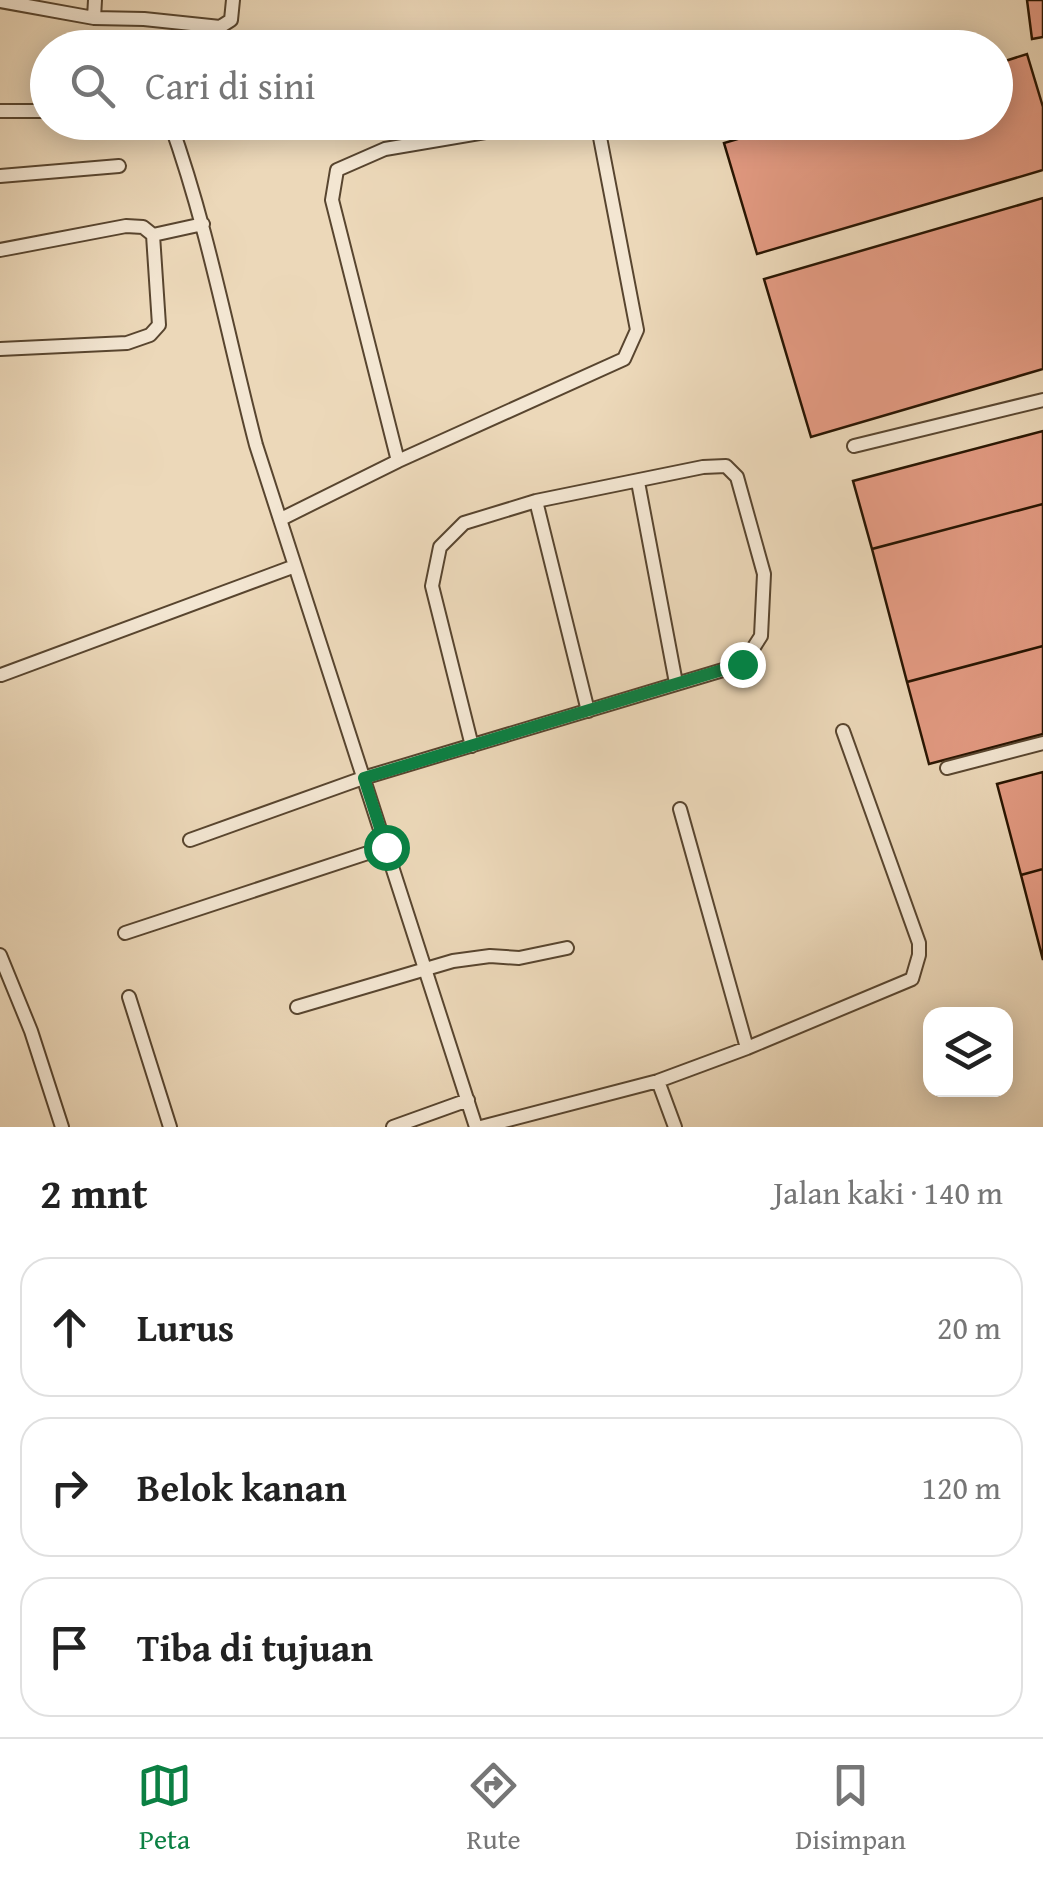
<!DOCTYPE html>
<html lang="id">
<head>
<meta charset="utf-8">
<style>
	body { margin:0; font-family:"Gentium Book Plus",serif; background:#f2f2f2; color:#222 }
	.controls { position:absolute; right:30px; bottom:30px; display:grid; overflow:hidden; border-radius:20px; box-shadow:0 5px 25px #0003 }
	.controls button { width:90px; height:90px; display:grid; place-items:center; padding:0; border:0; border-bottom:2px solid #e0e0e0; background:#fff; color:#222; font:50px sans-serif }
	.stop { position:absolute; width:30px; height:30px; margin:-22px; border:8px solid #0b8043; border-radius:50%; background:#fff }
	.stop.end { background:#0b8043; border-color:#fff; box-shadow:0 2px 10px #0008 }
	.list { margin:0; padding:0; list-style:none }
	h2 { display:flex; justify-content:space-between; align-items:center; height:130px; margin:0; padding:0 40px; font-size:42px }
	h2 small { font-size:32px; font-weight:400; color:#767676 }
	.list li { display:grid; grid-template-columns:65px 1fr auto; gap:30px; align-items:center; box-sizing:border-box; height:140px; margin:0 20px 20px; padding:0 20px; border:2px solid #e0e0e0; border-radius:30px }
	.list b { display:block; font-size:38px; white-space:nowrap }
	.list em { font-size:32px; font-style:normal; color:#767676 }
	.icon { flex:none; width:55px; height:55px; fill:none; stroke:currentColor; stroke-width:2; stroke-linecap:round; stroke-linejoin:round }
	.map { position:relative; flex:none; width:1043px; height:1127px; overflow:hidden }
	.search { position:absolute; background:#fff; box-shadow:0 5px 25px #0003; left:30px; right:30px; top:30px; height:110px; display:flex; align-items:center; gap:25px; box-sizing:border-box; padding:0 35px; border-radius:55px; color:#767676; font-size:38px }
	.sheet { height:610px; background:#fff }
	nav { display:flex; justify-content:space-around; align-items:center; box-sizing:border-box; height:140px; border-top:2px solid #e0e0e0; background:#fff; font-size:28px; color:#767676 }
	nav a { display:grid; justify-items:center; gap:5px }
	nav .on { color:#0b8043 }
	.map>svg:first-child { display:block }
	.building { fill:#e39a82; stroke:#271401; stroke-width:2.5 }
	.lines { fill:none; stroke-linecap:round; stroke-linejoin:round }
	.service-casing { stroke:#58452f; stroke-width:16 }
	.service { stroke:#f3e6d2; stroke-width:12 }
	.route { stroke:#0b8043; stroke-width:12 }
</style>
</head>
<body>
<div class="map">
<svg width="1043" height="1127" viewBox="0 0 1043 1127">
	<rect width="100%" height="100%" fill="#ecd8b9"/>
	<filter id="stains"><feTurbulence type="fractalNoise" baseFrequency=".002" numOctaves="4"/><feColorMatrix values="0 0 0 0 .2 0 0 0 0 .09 0 0 0 0 .02 0 0 0 .5 -.17"/></filter>
	<radialGradient id="worn" r=".72"><stop offset=".6" stop-color="#630" stop-opacity="0"/><stop offset="1" stop-color="#630" stop-opacity=".3"/></radialGradient>
	<!-- building -->
	<path class="building" d="M1027,0H1043V37L1032,39Z
		M1027,54L1043,107V170L757,254L724,143L795,122H996V64Z
		M1043,198V369L811,437L764,279Z
		M1043,431V504L872,549L853,481Z
		M1043,504V646L907,682L872,549Z
		M1043,646V734L929,764L907,682Z
		M1043,772V869L1021,875L997,784Z
		M1043,869V960L1021,875Z"/>
	<g class="lines">
		<!-- service casing -->
		<g class="service-casing">
			<path id="service" d="M95,0L94,18L144,19L220,27L231,20L233,0
				M0,1L94,18
				M0,111H48
				M170,122C208,228 228,337 256,445L476,1127
				M0,176L119,166
				M153,235L203,224
				M0,250L126,226L143,227L153,235L159,325L150,335L127,343L0,349
				M854,446L1043,400
				M398,461L332,200L337,170L385,149L545,122
				M638,482L676,683
				M536,501L588,711
				M281,519L398,461L624,359L637,330L598,127L590,122
				M1,675L295,566
				M947,768L1043,743
				M680,809L747,1048
				M190,840L363,778L743,664L761,636L764,574L737,477L726,466L703,467L536,501L464,523L440,547L432,586L472,746
				M125,933L386,847
				M0,955L31,1031L62,1127
				M129,997L170,1127
				M297,1007L453,961L490,956L519,958L567,948
				M658,1081L675,1127
				M393,1127L468,1100
				M481,1127L658,1081L747,1048L912,979L919,955V943L843,731"/>
		</g>
		<!-- service -->
		<use href="#service" class="service"/>
	</g>
	<g class="lines">
		<!-- route -->
		<path class="route" d="M386,847L364,778L742,664"/>
	</g>
	<rect width="100%" height="100%" filter="url(#stains)"/>
	<rect width="100%" height="100%" fill="url(#worn)"/>
</svg>
<div class="controls">
<button><svg class="icon" aria-label="layers" viewBox="0 0 24 24"><path d="M12 4l9 5-9 5-9-5zM3 14l9 5 9-5"/></svg></button>
</div>
<div class="stop" style="left:386px;top:847px"></div>
<div class="stop end" style="left:742px;top:664px"></div>
<div class="search"><svg class="icon" aria-label="search" viewBox="0 0 24 24"><circle cx="10" cy="10" r="6"/><path d="M15 15l6 6"/></svg>Cari di sini</div>
</div>
<section class="sheet">
<h2>2 mnt<small>Jalan kaki · 140 m</small></h2>
<ul class="list">
<li><svg class="icon" aria-label="ahead" viewBox="0 0 24 24"><path d="M12 20V5M6 11l6-6 6 6"/></svg><div><b>Lurus</b></div><em>20 m</em></li>
<li><svg class="icon" aria-label="right" viewBox="0 0 24 24"><path d="M7 20v-9h11M14 6l5 5-5 5"/></svg><div><b>Belok kanan</b></div><em>120 m</em></li>
<li><svg class="icon" aria-label="arrive" viewBox="0 0 24 24"><path d="M6 21V4h12l-3 4 3 4H6"/></svg><div><b>Tiba di tujuan</b></div></li>
</ul>
</section>
<nav>
<a class="on"><svg class="icon" aria-label="map" viewBox="0 0 24 24"><path d="M3 6l6-2 6 2 6-2v14l-6 2-6-2-6 2zM9 4v14M15 6v14"/></svg>Peta</a>
<a><svg class="icon" aria-label="directions" viewBox="0 0 24 24"><path d="M12 3l9 9-9 9-9-9zM9 14v-3h6M13 9l2 2-2 2"/></svg>Rute</a>
<a><svg class="icon" aria-label="saved" viewBox="0 0 24 24"><path d="M7 4h10v16l-5-4-5 4z"/></svg>Disimpan</a>
</nav>
</body>
</html>
